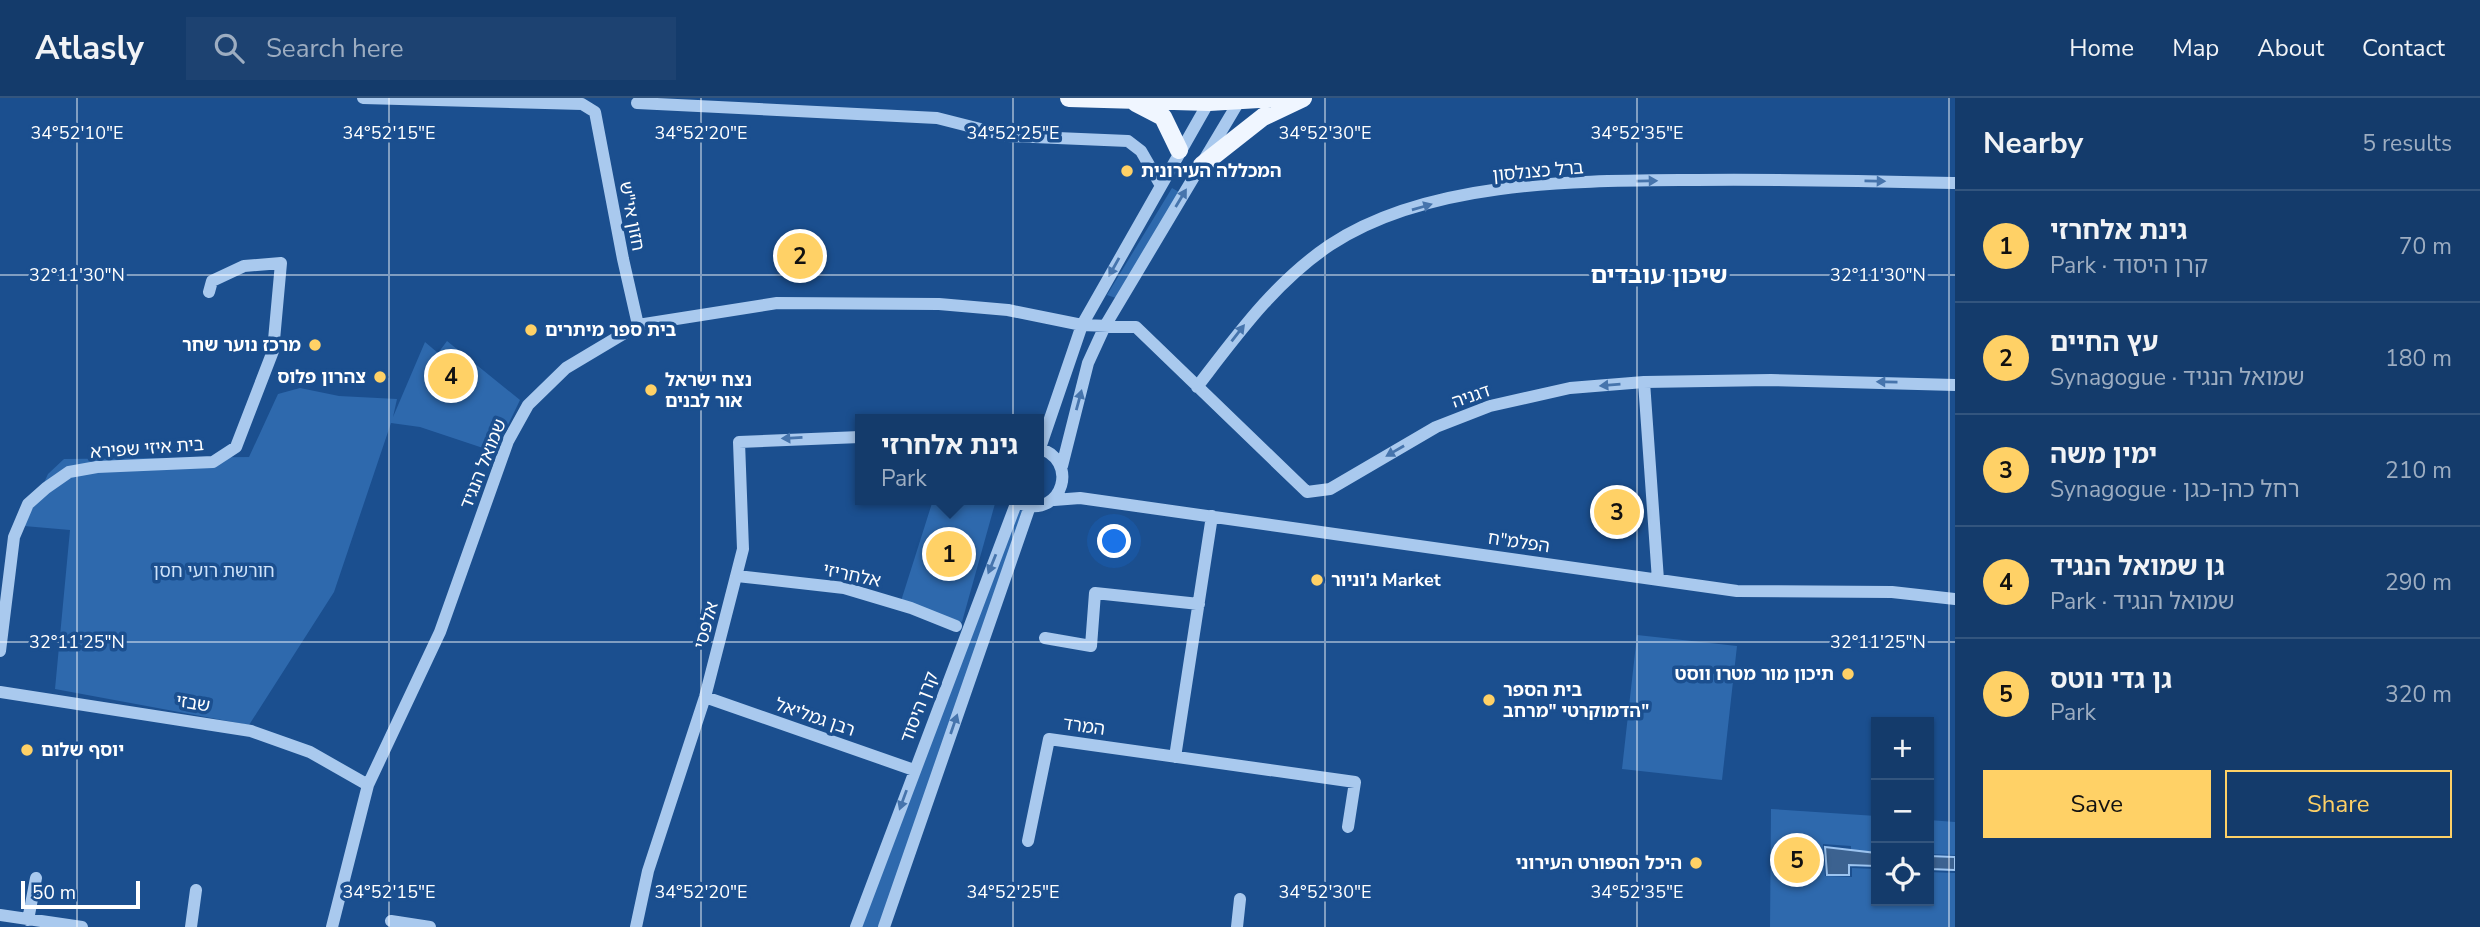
<!DOCTYPE html>
<html lang="en">
<head>
<meta charset="utf-8">
<style>
	body { margin:0; font-family:"Nunito Sans","Noto Sans Hebrew",sans-serif; background:#1d4271; color:#f1f3f6 }
	.controls { position:absolute; right:21px; bottom:21px; display:grid; overflow:hidden; border-radius:0px; box-shadow:0 2px 5px #0004 }
	.controls button { width:63px; height:63px; display:grid; place-items:center; padding:0; border:0; border-bottom:2px solid #33557e; background:#143b6b; color:#f1f3f6; font:35px sans-serif }
	.scale { position:absolute; left:21px; bottom:18px; width:119px; box-sizing:border-box; padding-left:7px; border:4px solid #fff; border-top:0; font-size:19px; line-height:24px; white-space:nowrap; color:#fff; -webkit-text-stroke:5px #1b4f8f; paint-order:stroke }
	.you { position:absolute; left:1115px; top:444px; width:24px; height:24px; margin:-18px; border:5px solid #fff; border-radius:50%; background:#1a73e8; box-shadow:0 0 0 10px #1a73e833 }
	.badge { display:grid; place-items:center; width:46px; height:46px; border-radius:50%; background:#ffd166; color:#111; font-size:23px; font-weight:700 }
	.pin { position:absolute; translate:-50% -50%; border:4px solid #fff; box-shadow:0 2px 7px #0006 }
	.popup { position:absolute; left:855px; top:316px; width:189px; height:91px; box-sizing:border-box; display:grid; place-content:center; border-radius:0px; background:#143b6b; filter:drop-shadow(0 2px 5px #0005); font-size:23px; white-space:nowrap; color:#9dadc1 }
	.popup b { font-size:26px; color:#f1f3f6 }
	.popup::after { content:''; position:absolute; left:50%; top:100%; margin-left:-14px; border:14px solid transparent; border-top-color:#143b6b }
	.list { margin:0; padding:0; list-style:none }
	h2 { display:flex; justify-content:space-between; align-items:center; height:91px; margin:0; padding:0 28px; font-size:30px }
	h2 small { font-size:23px; font-weight:400; color:#9dadc1 }
	.list li { display:grid; grid-template-columns:46px 1fr auto; gap:21px; align-items:center; box-sizing:border-box; height:112px; padding:0 28px; border-top:2px solid #33557e }
	.list b { display:block; font-size:26px; white-space:nowrap }
	.list p { margin:0; font-size:23px; white-space:nowrap; color:#9dadc1 }
	.list em { font-size:23px; font-style:normal; color:#9dadc1 }
	.actions { display:flex; gap:14px; padding:21px 28px }
	.actions a { flex:1; padding:16px 0; border:2px solid #ffd166; border-radius:0px; text-align:center; font-size:24px; color:#ffd166 }
	.actions .main { background:#ffd166; color:#111 }
	.icon { flex:none; width:38px; height:38px; fill:none; stroke:currentColor; stroke-width:2; stroke-linecap:round; stroke-linejoin:round }
	.map { position:relative; flex:none; width:1955px; height:829px; overflow:hidden }
	header { display:flex; align-items:center; gap:42px; box-sizing:border-box; height:98px; padding:0 35px; background:#143b6b; border-bottom:2px solid #33557e }
	header strong { font-size:33px }
	nav { display:flex; gap:38px; margin-inline-start:auto; font-size:24px }
	.search { width:490px; height:63px; background:#1d4271; display:flex; align-items:center; gap:18px; box-sizing:border-box; padding:0 24px; border-radius:0px; color:#9dadc1; font-size:26px }
	main { display:flex }
	aside { flex:1; background:#143b6b }
	.map>svg:first-child { display:block }
	.green { fill:#2e69ad }
	.water { fill:#3c6290; stroke:#9cc4f0; stroke-width:2 }
	.lines { fill:none; stroke-linecap:round; stroke-linejoin:round }
	.minor { stroke:#a9c9ee; stroke-width:12 }
	.major { stroke:#f0f6ff; stroke-width:18 }
	.oneway { fill:#4674ac }
	.ticks { fill:none; stroke:#fff; stroke-width:2; stroke-opacity:0.45 }
	.poi-dot { fill:#ffd166; stroke:#1b4f8f; stroke-width:2.5 }
	.labels { text-anchor:middle; dominant-baseline:central; stroke-width:7; stroke-linejoin:round; paint-order:stroke }
	.poi-label { font-size:18px; font-weight:bold; fill:#fff; stroke:#1b4f8f; text-anchor:start }
	.street-label { font-size:18px; fill:#fff; stroke:#1b4f8f }
	.park-label { font-size:18px; fill:#cfe3fa; stroke:#1b4f8f }
	.district-label { font-size:24px; font-weight:bold; fill:#fff; stroke:#1b4f8f }
	.ticks-label { font-size:18px; text-anchor:middle; fill:#fff; stroke:#1b4f8f; stroke-width:7; stroke-linejoin:round; paint-order:stroke }
</style>
</head>
<body>
<header>
<strong>Atlasly</strong>
<div class="search"><svg class="icon" aria-label="search" viewBox="0 0 24 24"><circle cx="10" cy="10" r="6"/><path d="M15 15l6 6"/></svg>Search here</div>
<nav><a>Home</a><a>Map</a><a>About</a><a>Contact</a></nav>
</header>
<main>
<div class="map">
<svg width="1955" height="829" viewBox="0 0 1955 829">
	<rect width="100%" height="100%" fill="#1b4f8f"/>
	<!-- green -->
	<path class="green" d="M1172,90L1179,94L1116,200L1107,197Z
		M447,243L520,302L495,354L420,329L391,325L334,494L249,627L55,591L70,432L24,428L48,376L64,361L249,359L278,296L300,290L339,298L397,301L393,319L425,244L438,255Z
		M933,402H996L962,524L901,503Z
		M1016,411L1023,413L881,829H859Z
		M1637,537L1737,548L1722,682L1622,671Z
		M1771,711L1876,718V754L1851,753V748L1823,746L1825,778L1852,779V770L1876,771V803H1929V774L1955,775V829H1770Z
		M1929,722L1955,724V757L1929,756Z"/>
	<!-- water -->
	<path class="water" d="M1825,749L1876,755V768L1849,767V777H1827Z
		M1929,758L1955,759V772L1929,771Z"/>
	<g class="lines">
		<!-- minor -->
		<path class="minor" d="M363,0L582,6L595,14L623,161L638,227
			M637,5L937,20L1008,38L1128,43L1141,53L1160,86
			M1644,284L1658,482
			M1197,289C1237,237 1275,184 1330,147C1430,81 1580,83 1696,82C1782,81 1868,83 1955,85
			M1040,350L1082,227L1211,0
			M1062,368L1088,265L1105,228L1241,0
			M1054,402L1080,400L1737,493L1892,494L1955,501
			M1022,406C1063,420 1080,361 1038,350
			M737,478L844,490L911,510L956,528
			M1045,540L1091,548L1095,495L1199,506
			M0,553L14,439L28,406L46,390L69,374L97,369L213,364L236,349L273,253L281,165L244,168L212,183L209,194
			M0,594L251,633L310,654L368,687
			M705,599L914,672
			M1175,659L1212,418
			M1028,743L1049,641L1355,684L1348,729
			M0,817L82,829
			M28,822L36,780
			M391,823L430,829
			M191,829L196,792
			M332,829L368,687L440,534L508,343L528,307L566,270L638,227L777,205L939,206L1008,212L1082,227L1136,229L1307,394L1330,391L1436,329L1490,308L1570,290L1644,284L1771,282L1955,287
			M636,829L648,773L705,599L743,451L739,344L860,339
			M856,829L1017,403
			M884,829L1030,408
			M1237,829L1240,801"/>
		<!-- major -->
		<path class="major" d="M1069,0L1209,4L1278,0
			M1136,5L1163,19L1179,52
			M1202,67L1263,19L1303,0"/>
	</g>
	<!-- one-way arrows -->
	<defs><path id="oneway-solid" d="M-6-.8H1V-3.2L6.5 0L1 3.2V.8H-6Z" transform="scale(1.75)"/></defs>
	<g class="oneway">
		<use href="#oneway-solid" transform="translate(1647 83) rotate(-1)"/>
		<use href="#oneway-solid" transform="translate(1875 83) rotate(1)"/>
		<use href="#oneway-solid" transform="translate(1181 100) rotate(-59)"/>
		<use href="#oneway-solid" transform="translate(1422 109) rotate(-16)"/>
		<use href="#oneway-solid" transform="translate(1114 169) rotate(119)"/>
		<use href="#oneway-solid" transform="translate(1238 235) rotate(-52)"/>
		<use href="#oneway-solid" transform="translate(1887 284) rotate(-179)"/>
		<use href="#oneway-solid" transform="translate(1610 287) rotate(175)"/>
		<use href="#oneway-solid" transform="translate(1079 302) rotate(-75)"/>
		<use href="#oneway-solid" transform="translate(792 340) rotate(177)"/>
		<use href="#oneway-solid" transform="translate(1395 353) rotate(150)"/>
		<use href="#oneway-solid" transform="translate(992 466) rotate(112)"/>
		<use href="#oneway-solid" transform="translate(954 626) rotate(-71)"/>
		<use href="#oneway-solid" transform="translate(903 702) rotate(110)"/>
	</g>
	<!-- ticks -->
	<path class="ticks" d="M77,0V829M389,0V829M701,0V829M1013,0V829M1325,0V829M1637,0V829M1949,0V829M0,177H1955M0,544H1955"/>
	<!-- markers -->
	<g class="poi-dot">
		<circle cx="1127" cy="73" r="7"/>
		<circle cx="531" cy="232" r="7"/>
		<circle cx="315" cy="247" r="7"/>
		<circle cx="380" cy="279" r="7"/>
		<circle cx="651" cy="292" r="7"/>
		<circle cx="1317" cy="482" r="7"/>
		<circle cx="1848" cy="576" r="7"/>
		<circle cx="1489" cy="602" r="7"/>
		<circle cx="27" cy="652" r="7"/>
		<circle cx="1696" cy="765" r="7"/>
	</g>
	<g class="labels">
		<!-- poi labels -->
		<g class="poi-label">
			<text x="1141" y="73">המכללה העירונית</text>
			<text x="545" y="232">בית ספר מיתרים</text>
			<text x="301" y="247" text-anchor="end">מרכז נוער שחר</text>
			<text x="366" y="279" text-anchor="end">צהרון פלוס</text>
			<text x="665" y="282">נצח ישראל<tspan x="665" dy="21">אור לבנים</tspan></text>
			<text x="1331" y="482">ג'וניור Market</text>
			<text x="1834" y="576" text-anchor="end">תיכון מור מטרו ווסט</text>
			<text x="1503" y="592">בית הספר<tspan x="1503" dy="21">הדמוקרטי "מרחב"</tspan></text>
			<text x="41" y="652">יוסף שלום</text>
			<text x="1682" y="765" text-anchor="end">היכל הספורט העירוני</text>
		</g>
		<!-- street labels -->
		<g class="street-label">
			<text transform="translate(1538 73) rotate(-5)">ברל כצנלסון</text>
			<text transform="translate(632 118) rotate(79)">חזון אי"ש</text>
			<text transform="translate(1471 298) rotate(-19)">דגניה</text>
			<text transform="translate(147 350) rotate(-4)">בית איזי שפירא</text>
			<text transform="translate(483 366) rotate(-68)">שמואל הנגיד</text>
			<text transform="translate(1519 444) rotate(8)">הפלמ"ח</text>
			<text transform="translate(852 477) rotate(12)">אלחריזי</text>
			<text transform="translate(706 527) rotate(-75)">אלפסי</text>
			<text transform="translate(193 605) rotate(10)">שבזי</text>
			<text transform="translate(919 609) rotate(-69)">קרן היסוד</text>
			<text transform="translate(815 619) rotate(19)">רבן גמליאל</text>
			<text transform="translate(1084 628) rotate(8)">המרד</text>
		</g>
		<!-- park labels -->
		<g class="park-label">
			<text x="214" y="473">חורשת רועי חסן</text>
		</g>
		<!-- district labels -->
		<g class="district-label">
			<text x="1659" y="177">שיכון עובדים</text>
		</g>
	</g>
	<g class="ticks-label">
		<text x="77" y="41">34°52'10"E</text>
		<text x="389" y="41">34°52'15"E</text>
		<text x="701" y="41">34°52'20"E</text>
		<text x="1013" y="41">34°52'25"E</text>
		<text x="1325" y="41">34°52'30"E</text>
		<text x="1637" y="41">34°52'35"E</text>
		<text x="77" y="183">32°11'30"N</text>
		<text x="1878" y="183">32°11'30"N</text>
		<text x="77" y="550">32°11'25"N</text>
		<text x="1878" y="550">32°11'25"N</text>
		<text x="389" y="800">34°52'15"E</text>
		<text x="701" y="800">34°52'20"E</text>
		<text x="1013" y="800">34°52'25"E</text>
		<text x="1325" y="800">34°52'30"E</text>
		<text x="1637" y="800">34°52'35"E</text>
	</g>
</svg>
<div class="controls">
<button>+</button>
<button>−</button>
<button><svg class="icon" aria-label="locate" viewBox="0 0 24 24"><circle cx="12" cy="12" r="6"/><path d="M12 2v4M12 18v4M2 12h4M18 12h4"/></svg></button>
</div>
<div class="scale">50 m</div>
<div class="you"></div>
<div class="pin badge" style="left:949px;top:456px">1</div>
<div class="popup"><b>גינת אלחרזי</b>Park</div>
<div class="pin badge" style="left:800px;top:158px">2</div>
<div class="pin badge" style="left:1617px;top:414px">3</div>
<div class="pin badge" style="left:451px;top:278px">4</div>
<div class="pin badge" style="left:1797px;top:762px">5</div>
</div>
<aside>
<h2>Nearby<small>5 results</small></h2>
<ul class="list">
<li><span class="badge">1</span><div><b>גינת אלחרזי</b><p>Park · קרן היסוד</p></div><em>70 m</em></li>
<li><span class="badge">2</span><div><b>עץ החיים</b><p>Synagogue · שמואל הנגיד</p></div><em>180 m</em></li>
<li><span class="badge">3</span><div><b>ימין משה</b><p>Synagogue · רחל כהן-כגן</p></div><em>210 m</em></li>
<li><span class="badge">4</span><div><b>גן שמואל הנגיד</b><p>Park · שמואל הנגיד</p></div><em>290 m</em></li>
<li><span class="badge">5</span><div><b>גן גדי נוטס</b><p>Park</p></div><em>320 m</em></li>
</ul>
<div class="actions"><a class="main">Save</a><a>Share</a></div>
</aside>
</main>
</body>
</html>
